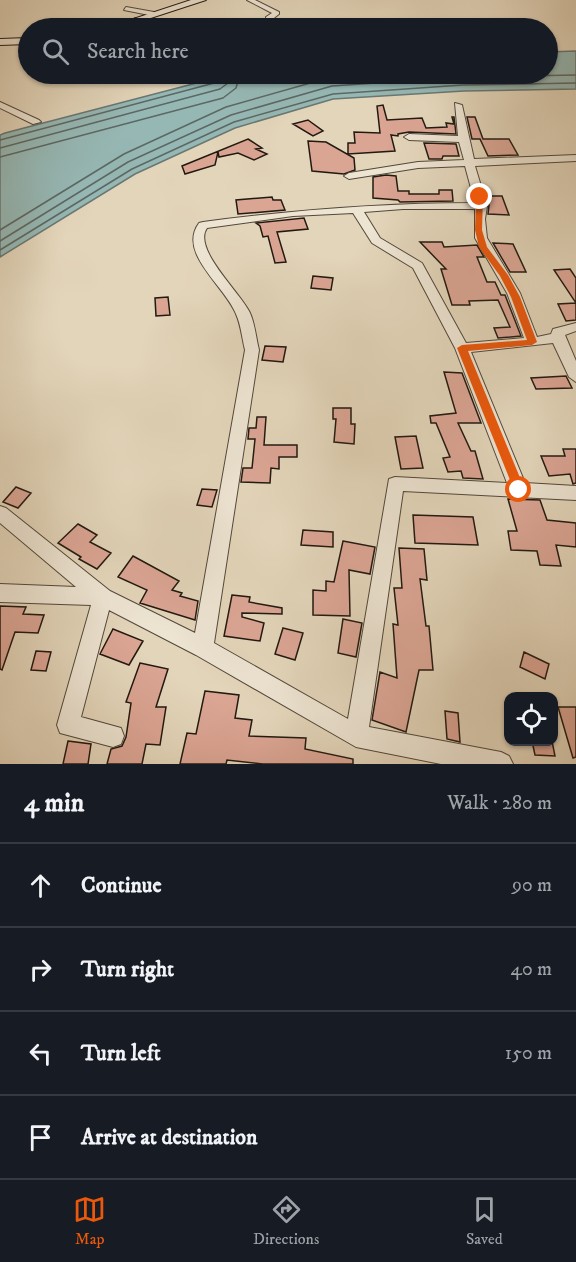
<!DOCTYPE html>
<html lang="en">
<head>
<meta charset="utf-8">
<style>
	body { margin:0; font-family:"IM FELL DW Pica",serif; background:#20242c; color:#f1f3f6 }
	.controls { position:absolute; right:18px; bottom:18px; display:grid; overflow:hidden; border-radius:12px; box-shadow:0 2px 4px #0004 }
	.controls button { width:54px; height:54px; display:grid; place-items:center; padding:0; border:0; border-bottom:2px solid #363941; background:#171b24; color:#f1f3f6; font:30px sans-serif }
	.stop { position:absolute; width:18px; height:18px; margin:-14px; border:4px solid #ea580c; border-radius:50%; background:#fff }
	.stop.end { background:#ea580c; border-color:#fff; box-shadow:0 2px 6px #0008 }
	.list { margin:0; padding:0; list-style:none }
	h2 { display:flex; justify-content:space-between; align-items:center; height:78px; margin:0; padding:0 24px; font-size:26px }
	h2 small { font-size:20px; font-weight:400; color:#9ea1a6 }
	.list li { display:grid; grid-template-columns:39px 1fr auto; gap:18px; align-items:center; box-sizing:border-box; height:84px; padding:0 24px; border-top:2px solid #363941 }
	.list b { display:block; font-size:22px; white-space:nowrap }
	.list em { font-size:20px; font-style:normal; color:#9ea1a6 }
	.icon { flex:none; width:33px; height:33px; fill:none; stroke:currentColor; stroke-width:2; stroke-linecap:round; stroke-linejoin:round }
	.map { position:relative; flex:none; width:576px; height:764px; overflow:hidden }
	.search { position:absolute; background:#171b24; box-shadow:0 2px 4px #0004; left:18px; right:18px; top:18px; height:66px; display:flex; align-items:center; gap:15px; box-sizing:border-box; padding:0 21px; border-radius:33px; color:#9ea1a6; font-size:22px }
	.sheet { height:414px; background:#171b24 }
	nav { display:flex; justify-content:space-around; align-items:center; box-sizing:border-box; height:84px; border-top:2px solid #363941; background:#171b24; font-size:16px; color:#9ea1a6 }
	nav a { display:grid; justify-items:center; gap:3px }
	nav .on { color:#ea580c }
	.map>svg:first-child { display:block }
	.water { fill:#96b8b5; stroke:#687873; stroke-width:1.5 }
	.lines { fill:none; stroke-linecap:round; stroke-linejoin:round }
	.shore { stroke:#5c6863; stroke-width:1.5 }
	.building { fill:#dba594; stroke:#221911; stroke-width:1.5 }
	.street-casing { stroke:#52483b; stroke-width:2 }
	.secondary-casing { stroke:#221911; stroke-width:2 }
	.street { fill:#ede4d2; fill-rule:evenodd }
	.secondary { fill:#ede4d2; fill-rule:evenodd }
	.route { fill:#ea580c }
</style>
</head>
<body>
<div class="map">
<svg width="576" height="764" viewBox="0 0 576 764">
	<rect width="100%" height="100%" fill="#e3d5ba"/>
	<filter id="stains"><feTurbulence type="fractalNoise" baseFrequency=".00333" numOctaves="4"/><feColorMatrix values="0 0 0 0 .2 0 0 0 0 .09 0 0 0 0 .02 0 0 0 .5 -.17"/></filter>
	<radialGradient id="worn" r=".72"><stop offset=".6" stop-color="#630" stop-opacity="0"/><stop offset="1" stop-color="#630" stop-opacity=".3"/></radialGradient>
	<!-- water -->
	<path class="water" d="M576,51V89L464,91L333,99L235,128L135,174L0,257V135L5,133L231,74H548V52Z"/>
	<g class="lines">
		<!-- shore -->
		<path class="shore" d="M0,140L218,82L222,79L223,74
			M0,148L220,89L228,83L231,74
			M0,157L223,98L236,88L240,74
			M0,230L124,154L226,107L328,78L386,74
			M0,241L128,162L231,115L332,86L463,77L576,75
			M0,250L132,169L234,122L333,94L463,85L576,83"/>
	</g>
	<!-- building -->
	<path class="building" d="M383,105L387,120L422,118L426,128L447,127L446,123L454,124L452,117H454L456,134L409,132L398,134V136L391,135L395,151L348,154V143H355L354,132L380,133L377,106Z
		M467,117H475L483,139H509L518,155L488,156L480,139H472Z
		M308,120L323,131L313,136L293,124Z
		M248,139L262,148L256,149L267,154L254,160L238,153L219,157L218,152L215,165L185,174L182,166Z
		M308,141L326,142L354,158L355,170L344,174L312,171Z
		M424,143L456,144L459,156H443L442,159H429Z
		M386,175L396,176L398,191H409V194H439V190H452L453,201L400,202L398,200L373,198V177Z
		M486,196H502L509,215L488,214L489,205Z
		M272,197L273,200H281L285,210L238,214L236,200Z
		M304,218L308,229L277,232L286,262L275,263L268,236L263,237L260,226L256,223Z
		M420,242H442L444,247L477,245L484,257H477L487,282H495L501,295H505L521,336L498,338L494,328L510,327L498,300L469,301L470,305H452L441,269H446Z
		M493,243L513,244L526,272H510Z
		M570,269L576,278V303L554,270Z
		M313,276L333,278L331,290L311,288Z
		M168,297L170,315L156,316L155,298Z
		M576,303V320L566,321L558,304Z
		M265,346L286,347L283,362L262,360Z
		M444,372L462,373L481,423H458L471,451H475L483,479L463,478L461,471L448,472L443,458L450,457L436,423H431L430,416L456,413Z
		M566,376L572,388L536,389L531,378Z
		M333,408H351V424H355L354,444L334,442L336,419H333Z
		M257,417H266L264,445H297V457H279V469L271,468L270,483L241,482L243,468H252L255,439H248L249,428H256Z
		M416,436L423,468L401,469L395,437Z
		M563,449H576V483L573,484L570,474L549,476L541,456H565Z
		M16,487L31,493L18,508L3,502Z
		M202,489L217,490L212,507L197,505Z
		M508,499L540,500L547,520L576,523V547L556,545L561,566L540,565L537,551L511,550L508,531H517Z
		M413,515L473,517L478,545L415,543Z
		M78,524L97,535L90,542L111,553L97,569L79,559L81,557L58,543Z
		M303,530L333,532V547L301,545Z
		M343,541L375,547L370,574L349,570L350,616L313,615V590L326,591V581L334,582Z
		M399,548L424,549L427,580L420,579L426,626H429L433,670H419L406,732L372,720L380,672L397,678L393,624L398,625L394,588H402Z
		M133,556L179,581L172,590L182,593L180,596L198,601L195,620L140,603L147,590L118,577Z
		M232,595L250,597L249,602L282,608V614L242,613V617L264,623L260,641L224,636Z
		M0,606L26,607L23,614L44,615L38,633L15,632L2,670L0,669Z
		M343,619L362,623L356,657L338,653Z
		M283,628L303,633L295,660L275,654Z
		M113,629L143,641L129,665L100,654Z
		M36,651L51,652L46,671L31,670Z
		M524,652L549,664L545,679L520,667Z
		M140,663L168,669L156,707H166L160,745L146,744L142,764H107L111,749L122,746L126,737L131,703L126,702Z
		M205,691L239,695L235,718L252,720L249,736L306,738L305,749L353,759V764H263L227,760L226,764H180L187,733L196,734Z
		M558,707H576V757L573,758Z
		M445,711L458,713L460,742L447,739Z
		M68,741L91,744L88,764H63Z
		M532,741H552L555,756L535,755Z"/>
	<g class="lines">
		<!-- street casing -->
		<g class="street-casing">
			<path id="street" d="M247,0H255L279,12V14L274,18L273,28H266V17L272,13Z
				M126,7L154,12L157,14L154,16L124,10Z
				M135,18L157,26L158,28H149L132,22Z
				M0,102L39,120L41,122L33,124L0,108Z
				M455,103L462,105L474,159L576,155V161L475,166L487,206L485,219L487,238L520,293L537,337L551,334L553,329L576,323V331L565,335L576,361V382L569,377L553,343L471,352L525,483L576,486V500L403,491L369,727L501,752L509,756L513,764H441L356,747L196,655L109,610L81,717L121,728L124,736L121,744L113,747L60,733L57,725L91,605L0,602V584L76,587L0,523V506L6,508L110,591L195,633L245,350C242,338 241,325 236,314C225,286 177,253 199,223L203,222C294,210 383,203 475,203L465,166L418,168L349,179L344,176L349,173L418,162L464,160L459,142L409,140L404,137L409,134L458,136ZM403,209H475V238L507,293L524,338L466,343L422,263L380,238L364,212ZM353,213L372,243L413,268L455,348L507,483L395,477L389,479L348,719L214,643L259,350C256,338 255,324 250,313C241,293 192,249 207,228L293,216Z"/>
		</g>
		<!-- secondary casing -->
		<g class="secondary-casing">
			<path id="secondary" d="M191,0H206L120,28H106Z
				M28,38V44L0,45V39Z"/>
		</g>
		<!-- street -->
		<use href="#street" class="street"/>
		<!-- secondary -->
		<use href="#secondary" class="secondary"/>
	</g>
	<!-- route -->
	<path class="route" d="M480,195L483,197L482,230L487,247L508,275L520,297L537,342L532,345L468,351L525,490L519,495L514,490L457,348L462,345L527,340L511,297L500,276L479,247L475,230L476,197Z"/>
	<rect width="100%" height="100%" filter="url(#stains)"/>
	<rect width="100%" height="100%" fill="url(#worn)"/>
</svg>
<div class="controls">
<button><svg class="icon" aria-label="locate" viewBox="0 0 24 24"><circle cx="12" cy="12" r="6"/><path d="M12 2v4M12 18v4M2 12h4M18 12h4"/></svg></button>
</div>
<div class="stop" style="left:519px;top:490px"></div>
<div class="stop end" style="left:480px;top:197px"></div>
<div class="search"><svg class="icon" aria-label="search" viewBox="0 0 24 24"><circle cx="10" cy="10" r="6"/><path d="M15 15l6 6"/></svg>Search here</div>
</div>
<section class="sheet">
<h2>4 min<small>Walk · 280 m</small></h2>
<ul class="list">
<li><svg class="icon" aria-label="ahead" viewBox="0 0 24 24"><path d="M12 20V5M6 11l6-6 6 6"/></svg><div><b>Continue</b></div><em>90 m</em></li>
<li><svg class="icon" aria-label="right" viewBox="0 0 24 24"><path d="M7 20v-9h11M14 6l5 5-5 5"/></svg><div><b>Turn right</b></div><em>40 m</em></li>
<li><svg class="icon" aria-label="left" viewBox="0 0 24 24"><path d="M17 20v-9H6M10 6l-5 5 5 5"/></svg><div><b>Turn left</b></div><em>150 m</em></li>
<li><svg class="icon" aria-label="arrive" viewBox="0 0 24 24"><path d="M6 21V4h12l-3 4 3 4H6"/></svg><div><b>Arrive at destination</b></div></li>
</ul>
</section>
<nav>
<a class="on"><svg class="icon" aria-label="map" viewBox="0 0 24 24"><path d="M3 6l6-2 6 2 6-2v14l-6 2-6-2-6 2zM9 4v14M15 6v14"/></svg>Map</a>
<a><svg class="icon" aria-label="directions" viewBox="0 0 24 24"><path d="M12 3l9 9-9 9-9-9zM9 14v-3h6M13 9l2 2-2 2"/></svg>Directions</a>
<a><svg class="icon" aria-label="saved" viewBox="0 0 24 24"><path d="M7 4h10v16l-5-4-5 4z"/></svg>Saved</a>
</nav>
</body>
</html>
